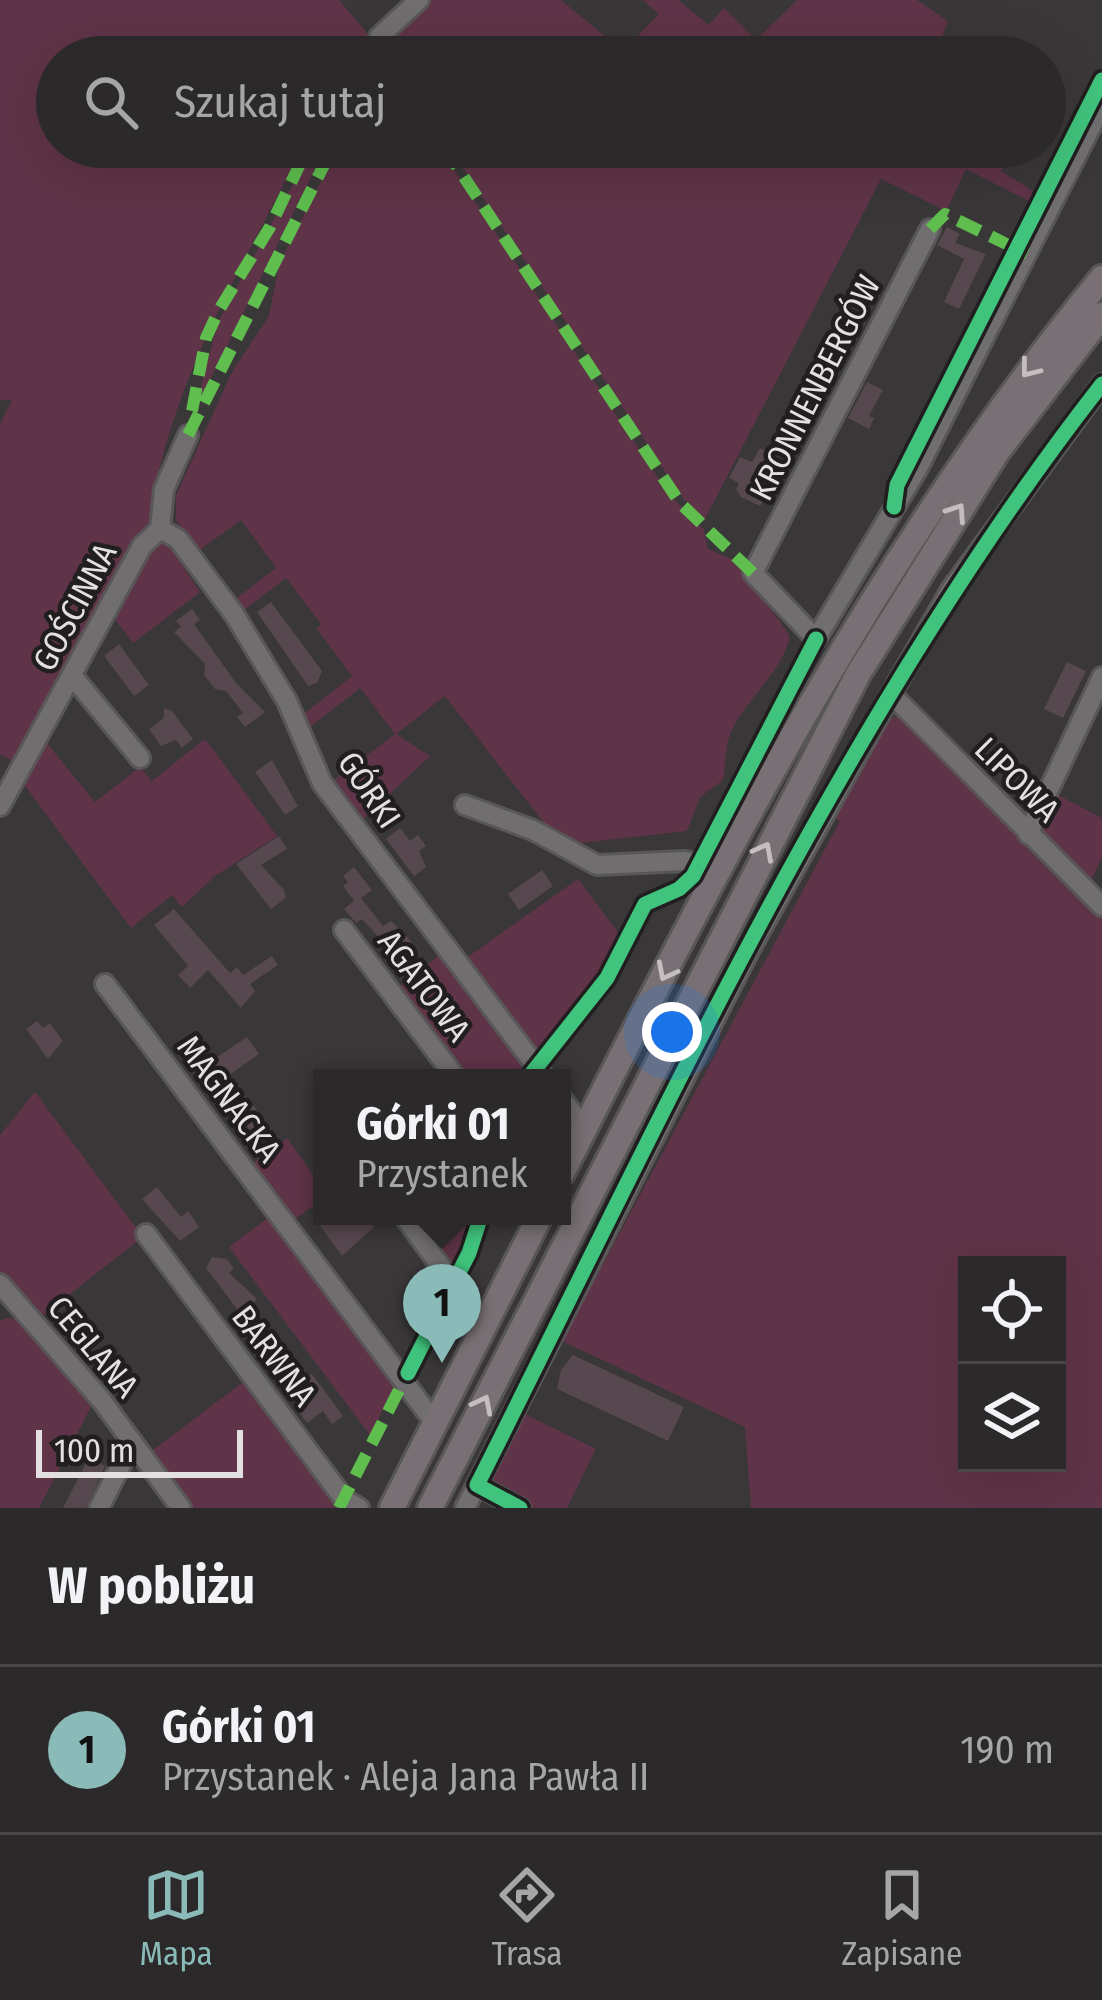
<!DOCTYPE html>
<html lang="pl">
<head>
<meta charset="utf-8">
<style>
	body { margin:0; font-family:"Fira Sans Condensed",sans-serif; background:#383536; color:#f1f3f6 }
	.controls { position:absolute; right:36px; bottom:36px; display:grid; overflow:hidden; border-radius:0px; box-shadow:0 12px 48px #0002 }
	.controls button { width:108px; height:108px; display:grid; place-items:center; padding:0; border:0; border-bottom:3px solid #484547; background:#2c292a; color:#f1f3f6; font:60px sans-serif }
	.scale { position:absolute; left:36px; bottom:30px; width:207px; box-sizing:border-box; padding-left:12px; border:6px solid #e4e0e2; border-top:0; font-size:33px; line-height:42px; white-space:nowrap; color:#e4e0e2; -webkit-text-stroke:9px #211e1f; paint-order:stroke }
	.you { position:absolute; left:672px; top:1032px; width:42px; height:42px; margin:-30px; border:9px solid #fff; border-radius:50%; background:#1a73e8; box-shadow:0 0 0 18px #1a73e833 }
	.badge { display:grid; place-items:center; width:78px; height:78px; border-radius:50%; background:#8bbbb9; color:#111; font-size:39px; font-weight:700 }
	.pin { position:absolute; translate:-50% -99px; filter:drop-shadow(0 3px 6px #0008) }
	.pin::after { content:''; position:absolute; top:63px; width:42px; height:36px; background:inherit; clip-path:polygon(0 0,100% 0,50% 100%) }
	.popup { position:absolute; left:313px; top:1069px; width:258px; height:156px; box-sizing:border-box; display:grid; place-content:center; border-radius:0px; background:#2c292a; filter:drop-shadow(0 3px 9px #0005); font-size:39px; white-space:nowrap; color:#a6a6a8 }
	.popup b { font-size:45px; color:#f1f3f6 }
	.popup::after { content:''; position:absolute; left:50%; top:100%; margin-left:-24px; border:24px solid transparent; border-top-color:#2c292a }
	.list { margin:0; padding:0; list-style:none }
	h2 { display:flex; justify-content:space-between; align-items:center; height:156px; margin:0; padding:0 48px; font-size:51px }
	h2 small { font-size:39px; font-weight:400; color:#a6a6a8 }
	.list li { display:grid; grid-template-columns:78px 1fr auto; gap:36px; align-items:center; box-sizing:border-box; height:168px; padding:0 48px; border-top:3px solid #484547 }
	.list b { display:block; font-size:45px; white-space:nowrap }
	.list p { margin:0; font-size:39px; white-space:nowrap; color:#a6a6a8 }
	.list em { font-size:39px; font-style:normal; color:#a6a6a8 }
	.icon { flex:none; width:66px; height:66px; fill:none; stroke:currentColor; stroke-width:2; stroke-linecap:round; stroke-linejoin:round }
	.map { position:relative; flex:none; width:1102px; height:1508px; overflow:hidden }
	.search { position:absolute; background:#2c292a; box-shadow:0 12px 48px #0002; left:36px; right:36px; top:36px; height:132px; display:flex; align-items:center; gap:30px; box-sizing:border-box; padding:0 42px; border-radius:66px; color:#a6a6a8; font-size:45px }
	.sheet { height:324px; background:#2c292a }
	nav { display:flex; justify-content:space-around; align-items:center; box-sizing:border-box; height:168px; border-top:3px solid #484547; background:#2c292a; font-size:33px; color:#a6a6a8 }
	nav a { display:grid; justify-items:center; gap:6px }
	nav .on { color:#8bbbb9 }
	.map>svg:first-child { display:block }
	.green { fill:#603448; fill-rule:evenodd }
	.building { fill:#57474f }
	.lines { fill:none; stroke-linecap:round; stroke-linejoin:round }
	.minor-casing { stroke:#585656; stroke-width:24 }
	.major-casing { stroke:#585656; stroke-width:30 }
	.minor { stroke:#716e6f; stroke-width:18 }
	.major { stroke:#787074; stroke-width:24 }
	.quiet { stroke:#5fbe4e; stroke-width:12; stroke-dasharray:24 12; stroke-linecap:butt }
	.cycleway-casing { stroke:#211e1f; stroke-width:22 }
	.cycleway { stroke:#40c37c; stroke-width:15 }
	.oneway { stroke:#c4bec1 }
	.labels { text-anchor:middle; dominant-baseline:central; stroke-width:9; stroke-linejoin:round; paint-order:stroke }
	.street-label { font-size:33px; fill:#e4e0e2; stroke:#211e1f }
</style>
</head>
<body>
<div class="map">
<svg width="1102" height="1508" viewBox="0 0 1102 1508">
	<rect width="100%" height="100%" fill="#3a3738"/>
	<!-- green -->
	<path class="green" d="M0,0H339L372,39L356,57H57V147H303C241,269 167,387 149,525L16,763L0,754V424L12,400H0Z
		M430,0H561L623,51L659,14L643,0H678L709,25L724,8L756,40L797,0H917L948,21L940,42L957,57H391V35Z
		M313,147H326L194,412L218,322Z
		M338,147H439L668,493L704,530L708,549L736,561L790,636C782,673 747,697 731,732C725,745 726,765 723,780L700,797L687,831L581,843L544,823L445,696L396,734L430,756L358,824L329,784L395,734L360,688L310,727L304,714L352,676L317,629L321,624L286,578L240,613L232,602L276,568L241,520L198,551L176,520V495L232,372L269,316L279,265Z
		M449,147H1018L1001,171L1033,191L1029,201L966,169L946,211L881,179L704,521L683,498Z
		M165,540L200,592L133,643L114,618L151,543Z
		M898,716L1102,916V1508H751L745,1427L562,1341L840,821L832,816L886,720ZM967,1265H1057V1463H967Z
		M40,735L95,802L140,767L152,781L205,739L277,836L215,876L182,907L172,895L131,928L20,779Z
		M1058,795L1102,818V857L1091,881L1041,830Z
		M578,879L622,938L608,969L535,1059L462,961Z
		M443,952L529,1066L520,1078H462L395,991Z
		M35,1092L143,1237L39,1318L0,1275V1135Z
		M287,1138L322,1187V1199L295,1219L253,1163Z
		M273,1214L398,1380L370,1435L229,1247Z
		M409,1216H474L468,1244L451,1277Z
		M6,1318L17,1319L91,1407L39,1508H0V1321Z
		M248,1378L338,1500L334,1508H189L149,1453Z
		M525,1414L596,1449L567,1508H530L489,1486Z"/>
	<!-- building -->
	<path class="building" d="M947,227L960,234L955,243L986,254L959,309L944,302L964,259L937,245Z
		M867,382L883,390L869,416L874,418L869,429L848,418Z
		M760,448L779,458L760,493L766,496L760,506L741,497L736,490L739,483L729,478L740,457L752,462Z
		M271,602L322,671L317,683L308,686L257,612Z
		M192,609L200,620L194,624L236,683L265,712L245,727L237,717L243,713L226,691L215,689L204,675L205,664L174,632L181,627L176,621Z
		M119,644L149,685L134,696L104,656Z
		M1067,662L1086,671L1063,718L1044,709Z
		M164,708L172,711L193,739L182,748L176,740L161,746L149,729L164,718Z
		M272,760L298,806L285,815L255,772Z
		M400,828L410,841L418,835L426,846L419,851L426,867L414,876L386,839Z
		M279,836L287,849L261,865L284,890L286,898L271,909L236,864Z
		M354,867L372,890L361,898L383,926L391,921L412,942L395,955L362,919L356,923L344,909L354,901L343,886L348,882L343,876Z
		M542,870L553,886L519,910L508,894Z
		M174,909L230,973L237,967L243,975L272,956L278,965L250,984L255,991L241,1008L208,970L190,988L178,975L188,966L154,925Z
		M37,1021L43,1028L50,1023L63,1041L48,1059L26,1029Z
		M247,1037L259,1054L211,1088L198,1070Z
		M246,1096L273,1132L259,1142L232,1106Z
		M157,1187L181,1217L188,1211L199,1227L180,1241L142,1199Z
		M313,1216H367L374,1227L342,1256Z
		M212,1257L227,1259L234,1269L229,1273L256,1298L253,1312L242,1316L231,1301L206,1268Z
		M573,1355L684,1407L668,1441L557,1389L561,1370Z
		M312,1374L343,1416L332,1424L323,1411L307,1423L295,1406L311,1394L301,1381Z
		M89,1457L105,1466L86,1508H63Z"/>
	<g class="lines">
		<!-- minor casing -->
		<g class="minor-casing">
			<path id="minor" d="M379,37L419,0
				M930,229L753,573L816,639L918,468L1102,105
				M160,529L178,539L234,614L287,701L322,783L545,1078
				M74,678L140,758
				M891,694L1102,906
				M465,805L533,830L597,865L685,861L719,868
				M0,806L142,546L160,529L164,489L188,435
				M1028,834L1102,677
				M344,930L456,1078
				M105,984L435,1423
				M562,1099L585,1129
				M404,1216L484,1326
				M146,1234L344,1499L359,1508
				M0,1284L102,1401L181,1508
				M477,1485L520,1508
				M99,1508L126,1455L136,1447
				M465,1508L749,951L891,694L952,588L1102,384"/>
		</g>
		<!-- major casing -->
		<g class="major-casing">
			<path id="major" d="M562,1173C723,856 875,555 1102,278
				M392,1508L540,1216
				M430,1508L858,674L997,452L1102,315"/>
		</g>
		<!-- minor -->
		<use href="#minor" class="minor"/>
		<!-- major -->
		<use href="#major" class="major"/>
		<!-- quiet -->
		<path class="quiet" d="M359,57L379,37L386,57
			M444,147L680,503L753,573
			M930,229L945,214L1027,254
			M192,411L206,338L219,310L270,227L308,147
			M188,435L333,147
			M339,1508L401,1386"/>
		<!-- cycleway casing -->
		<g class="cycleway-casing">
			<path id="cycleway" d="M894,507L897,485L1102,80
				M528,1078L607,978L645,904L679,889L693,876L816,639
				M408,1373L469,1253L481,1216
				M520,1508L477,1485C666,1110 842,717 1102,384"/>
		</g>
		<!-- cycleway -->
		<use href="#cycleway" class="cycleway"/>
	</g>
	<!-- one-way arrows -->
	<defs><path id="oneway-chevron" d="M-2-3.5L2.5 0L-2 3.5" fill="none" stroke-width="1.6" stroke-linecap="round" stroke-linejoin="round" transform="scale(3)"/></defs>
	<g class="oneway">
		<use href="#oneway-chevron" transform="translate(1029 369) rotate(128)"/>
		<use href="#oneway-chevron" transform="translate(957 512) rotate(-56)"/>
		<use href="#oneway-chevron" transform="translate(764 851) rotate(-62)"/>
		<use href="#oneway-chevron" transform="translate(666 972) rotate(117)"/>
		<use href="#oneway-chevron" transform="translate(483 1404) rotate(-63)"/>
	</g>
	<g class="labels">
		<!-- street labels -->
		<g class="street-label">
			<text transform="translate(815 388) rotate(-63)">KRONNENBERGÓW</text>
			<text transform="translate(75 607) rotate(-62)">GOŚCINNA</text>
			<text transform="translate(1017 780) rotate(45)">LIPOWA</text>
			<text transform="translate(369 790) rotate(56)">GÓRKI</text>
			<text transform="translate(424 986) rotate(53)">AGATOWA</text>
			<text transform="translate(229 1099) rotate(53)">MAGNACKA</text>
			<text transform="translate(93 1347) rotate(50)">CEGLANA</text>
			<text transform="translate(274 1356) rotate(53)">BARWNA</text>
		</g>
	</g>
</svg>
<div class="controls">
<button><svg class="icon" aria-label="locate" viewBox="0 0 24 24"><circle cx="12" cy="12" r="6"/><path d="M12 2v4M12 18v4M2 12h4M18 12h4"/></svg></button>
<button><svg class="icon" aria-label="layers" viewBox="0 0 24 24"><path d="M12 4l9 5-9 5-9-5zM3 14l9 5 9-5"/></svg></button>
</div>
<div class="scale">100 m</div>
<div class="you"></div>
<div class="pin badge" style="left:442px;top:1363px">1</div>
<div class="popup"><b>Górki 01</b>Przystanek</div>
<div class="search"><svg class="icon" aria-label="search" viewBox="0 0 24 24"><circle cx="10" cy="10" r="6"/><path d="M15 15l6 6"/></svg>Szukaj tutaj</div>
</div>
<section class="sheet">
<h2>W pobliżu<small></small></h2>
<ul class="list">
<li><span class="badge">1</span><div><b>Górki 01</b><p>Przystanek · Aleja Jana Pawła II</p></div><em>190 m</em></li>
</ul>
</section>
<nav>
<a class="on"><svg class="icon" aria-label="map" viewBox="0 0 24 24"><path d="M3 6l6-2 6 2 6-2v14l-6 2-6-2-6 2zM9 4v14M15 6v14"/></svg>Mapa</a>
<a><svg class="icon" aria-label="directions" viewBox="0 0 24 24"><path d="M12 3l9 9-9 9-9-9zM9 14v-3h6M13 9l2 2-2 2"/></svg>Trasa</a>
<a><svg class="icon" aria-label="saved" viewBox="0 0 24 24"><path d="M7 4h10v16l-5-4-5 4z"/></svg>Zapisane</a>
</nav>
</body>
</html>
